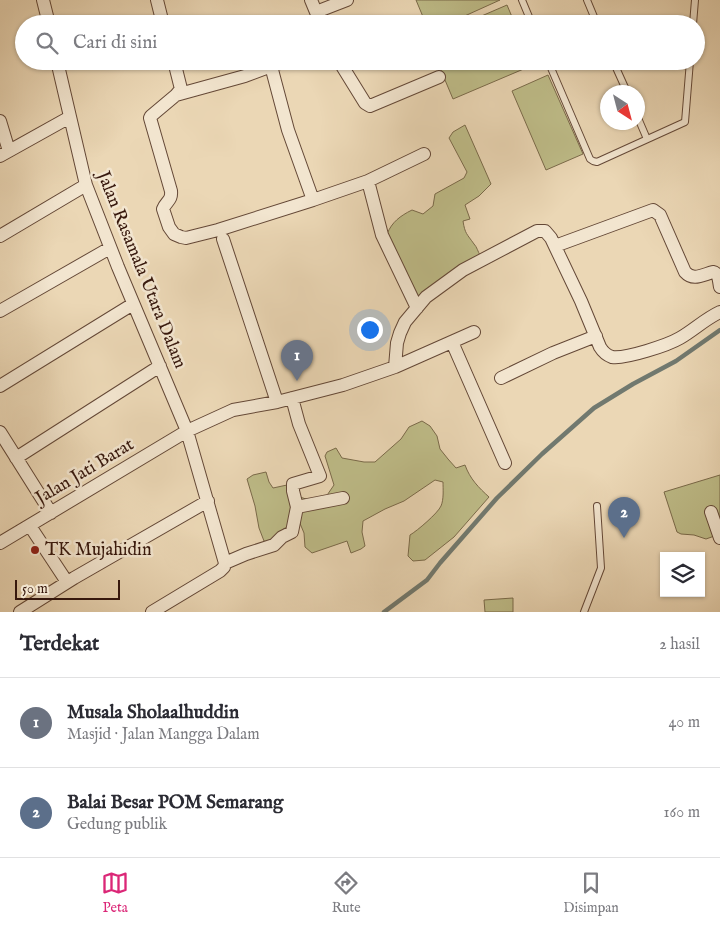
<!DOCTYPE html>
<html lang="id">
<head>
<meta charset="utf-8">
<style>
	body { margin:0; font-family:"IM FELL English",serif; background:#f7f7f7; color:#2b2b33 }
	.controls { position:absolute; right:15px; bottom:15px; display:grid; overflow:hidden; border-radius:0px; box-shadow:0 1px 4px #0004 }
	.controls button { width:45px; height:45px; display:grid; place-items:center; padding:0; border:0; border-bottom:1px solid #e1e1e2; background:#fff; color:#2b2b33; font:25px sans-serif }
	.compass { position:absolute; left:600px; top:85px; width:45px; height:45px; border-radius:50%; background:#fff; box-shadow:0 1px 4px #0004; rotate:144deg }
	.scale { position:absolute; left:15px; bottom:12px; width:105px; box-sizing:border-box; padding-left:5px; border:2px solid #37180d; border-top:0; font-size:14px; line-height:18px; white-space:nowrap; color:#37180d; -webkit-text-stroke:4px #f2e5cf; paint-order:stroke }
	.you { position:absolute; left:369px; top:329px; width:18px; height:18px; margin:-12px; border:4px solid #fff; border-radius:50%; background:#1a73e8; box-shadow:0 0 0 8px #1a73e833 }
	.badge { display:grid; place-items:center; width:32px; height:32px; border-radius:50%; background:#db2777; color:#fff; font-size:16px; font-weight:700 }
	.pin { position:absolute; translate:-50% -41px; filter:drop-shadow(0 1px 2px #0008) }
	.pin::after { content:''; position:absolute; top:26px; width:18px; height:15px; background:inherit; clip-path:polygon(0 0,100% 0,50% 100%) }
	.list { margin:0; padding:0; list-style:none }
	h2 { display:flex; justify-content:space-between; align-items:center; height:65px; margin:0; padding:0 20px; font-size:21px }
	h2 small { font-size:16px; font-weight:400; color:#7c7c81 }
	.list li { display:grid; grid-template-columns:32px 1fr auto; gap:15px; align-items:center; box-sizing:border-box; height:90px; padding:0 20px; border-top:1px solid #e1e1e2 }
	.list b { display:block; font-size:19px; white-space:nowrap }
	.list p { margin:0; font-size:16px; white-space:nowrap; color:#7c7c81 }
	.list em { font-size:16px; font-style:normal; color:#7c7c81 }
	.icon { flex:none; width:28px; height:28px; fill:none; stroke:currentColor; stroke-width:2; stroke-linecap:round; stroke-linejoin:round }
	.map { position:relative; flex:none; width:720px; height:612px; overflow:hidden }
	.search { position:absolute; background:#fff; box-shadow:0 1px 4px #0004; left:15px; right:15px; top:15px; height:55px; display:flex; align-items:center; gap:12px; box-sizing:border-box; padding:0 18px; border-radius:28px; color:#7c7c81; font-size:19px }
	.sheet { height:245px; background:#fff }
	nav { display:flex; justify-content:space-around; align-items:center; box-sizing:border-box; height:70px; border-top:1px solid #e1e1e2; background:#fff; font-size:14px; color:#7c7c81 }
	nav a { display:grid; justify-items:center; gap:2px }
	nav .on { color:#db2777 }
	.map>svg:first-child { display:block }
	.green { fill:#bebc88; stroke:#7a6a4a }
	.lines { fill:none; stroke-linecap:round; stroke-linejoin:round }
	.stream { stroke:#71796f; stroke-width:4.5 }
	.service-casing { stroke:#644837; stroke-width:8 }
	.minor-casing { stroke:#644837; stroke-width:14 }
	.service { stroke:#f2e5cf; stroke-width:6 }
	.minor { stroke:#f2e5cf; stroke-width:12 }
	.poi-dot { fill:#8f2418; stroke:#f2e5cf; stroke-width:2 }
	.labels { text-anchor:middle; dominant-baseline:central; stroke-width:5; stroke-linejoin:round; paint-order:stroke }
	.street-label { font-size:18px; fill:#37180d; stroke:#f2e5cf }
	.poi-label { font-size:18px; fill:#37180d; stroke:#f2e5cf; text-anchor:start }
</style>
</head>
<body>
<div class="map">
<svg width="720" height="612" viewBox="0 0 720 612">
	<rect width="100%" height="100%" fill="#ebd7b5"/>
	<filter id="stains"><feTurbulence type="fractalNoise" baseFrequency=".004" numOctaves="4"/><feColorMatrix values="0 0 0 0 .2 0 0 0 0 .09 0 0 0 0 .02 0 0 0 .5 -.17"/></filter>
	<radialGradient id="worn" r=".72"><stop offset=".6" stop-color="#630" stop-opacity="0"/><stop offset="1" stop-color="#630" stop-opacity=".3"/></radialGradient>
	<!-- green -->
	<path class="green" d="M416,0H500L447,24H426Z
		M507,5L515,24H463Z
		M437,61H531L533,65L453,99Z
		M548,75L583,154L546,170L512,91Z
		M465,125L491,184L479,196L465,205L470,219L463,221C465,234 467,234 474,244C477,247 478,252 480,255L418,299L387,234C392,222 400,216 412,210L423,214L433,206L435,194L464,178L467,172L449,138L453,132Z
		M422,421L430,426L437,436L440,449L448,459L456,468L465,465C470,479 479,488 489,497L454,537L425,560L413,561L408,556L410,535C417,531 438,513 441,506C444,499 443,489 443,482L435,480L404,501L385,509L363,521L362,532L365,546L361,549L351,553L347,541L312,553L305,547L304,533L299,521C283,528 280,530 271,544L264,541L259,528L255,506L247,479L253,475L266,472L269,482L273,488L287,485L300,497L321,504L334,485L325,456L327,452L336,448L342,458L364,462H375L401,439L409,427Z
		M720,475V534L706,539L694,535L681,534L677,532L664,492Z
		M513,598V612H485L484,600Z"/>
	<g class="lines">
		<!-- stream -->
		<path class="stream" d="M384,612L427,580L440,563L497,498L542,454L594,408L633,384L676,361L720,330"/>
		<!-- service casing -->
		<g class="service-casing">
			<path id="service" d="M522,0L532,24
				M587,0L597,24
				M693,24L695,0
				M548,61L590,159L593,161L597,162L685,122L690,61
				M613,61L627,92
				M638,118L647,139
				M584,612L601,568L597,506"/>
		</g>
		<!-- minor casing -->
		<g class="minor-casing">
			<path id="minor" d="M43,0L49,24
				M157,0L163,24
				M311,0L321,24
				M316,12L347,0
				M57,61L86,185L118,267L187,431L225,563
				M174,61L181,89L176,95L151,116L150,118L171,191C172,201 166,201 163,209L169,227L174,234L181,237L186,238L218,230L313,200
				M339,61L365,103L370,106L439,77
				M271,66L288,130L313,200L368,181
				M176,95L245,76L285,61
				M0,121L9,151
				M0,156L70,117
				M0,236L86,185
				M223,239L277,402
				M555,246L653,210L660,215L685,272C693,281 702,275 713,272C719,273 719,282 720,287
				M417,308L382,235L368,181L424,154
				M0,311L110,248
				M452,342L505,463
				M395,367L397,343L400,333L405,322L426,297L463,270L537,231H545L551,238L581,301L600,347C603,352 606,355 612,357C626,359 668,345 680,338C694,330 705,319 720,312
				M501,378L553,353L596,336
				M0,386L133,304
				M0,432L51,513
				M16,458L160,366
				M297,507L343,498
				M711,512L720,538
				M30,526L67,582
				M0,543L187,431L233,410L277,402L343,385L395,367L474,332
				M225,563L246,554L274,545L282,537L292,532L297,507L293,491V484L320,476L299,424L292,398
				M20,612L74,578L208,501
				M152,612L220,571L224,567L225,563"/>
		</g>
		<!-- service -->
		<use href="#service" class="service"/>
		<!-- minor -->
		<use href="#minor" class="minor"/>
	</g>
	<!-- markers -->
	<circle class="poi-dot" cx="35" cy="550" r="5"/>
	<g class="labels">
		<!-- street labels -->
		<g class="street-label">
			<text transform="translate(141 270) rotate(68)">Jalan Rasamala Utara Dalam</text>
			<text transform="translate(85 472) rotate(-31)">Jalan Jati Barat</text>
		</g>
		<!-- poi labels -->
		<g class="poi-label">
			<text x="45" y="550">TK Mujahidin</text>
		</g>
	</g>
	<rect width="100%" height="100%" filter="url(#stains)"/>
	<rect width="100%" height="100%" fill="url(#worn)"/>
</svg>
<div class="controls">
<button><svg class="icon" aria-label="layers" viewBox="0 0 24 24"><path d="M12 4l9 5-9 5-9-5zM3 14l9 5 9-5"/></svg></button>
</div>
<svg class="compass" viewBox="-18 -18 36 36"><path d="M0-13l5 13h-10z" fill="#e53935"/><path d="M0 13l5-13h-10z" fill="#7c7c81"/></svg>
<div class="scale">50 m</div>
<div class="you"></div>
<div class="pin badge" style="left:297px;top:381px;background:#6b7280">1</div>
<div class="pin badge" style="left:624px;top:538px;background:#5c6f8a">2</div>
<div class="search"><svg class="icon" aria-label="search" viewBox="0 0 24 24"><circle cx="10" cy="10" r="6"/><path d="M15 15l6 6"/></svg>Cari di sini</div>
</div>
<section class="sheet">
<h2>Terdekat<small>2 hasil</small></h2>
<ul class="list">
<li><span class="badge" style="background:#6b7280">1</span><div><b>Musala Sholaalhuddin</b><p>Masjid · Jalan Mangga Dalam</p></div><em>40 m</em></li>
<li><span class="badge" style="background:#5c6f8a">2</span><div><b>Balai Besar POM Semarang</b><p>Gedung publik</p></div><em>160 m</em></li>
</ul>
</section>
<nav>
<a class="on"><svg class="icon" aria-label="map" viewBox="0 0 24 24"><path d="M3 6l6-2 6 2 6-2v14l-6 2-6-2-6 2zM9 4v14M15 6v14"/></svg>Peta</a>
<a><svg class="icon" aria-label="directions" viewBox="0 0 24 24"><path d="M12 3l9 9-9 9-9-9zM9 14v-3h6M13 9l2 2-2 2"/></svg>Rute</a>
<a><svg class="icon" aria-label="saved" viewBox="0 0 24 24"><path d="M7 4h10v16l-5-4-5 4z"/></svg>Disimpan</a>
</nav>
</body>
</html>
